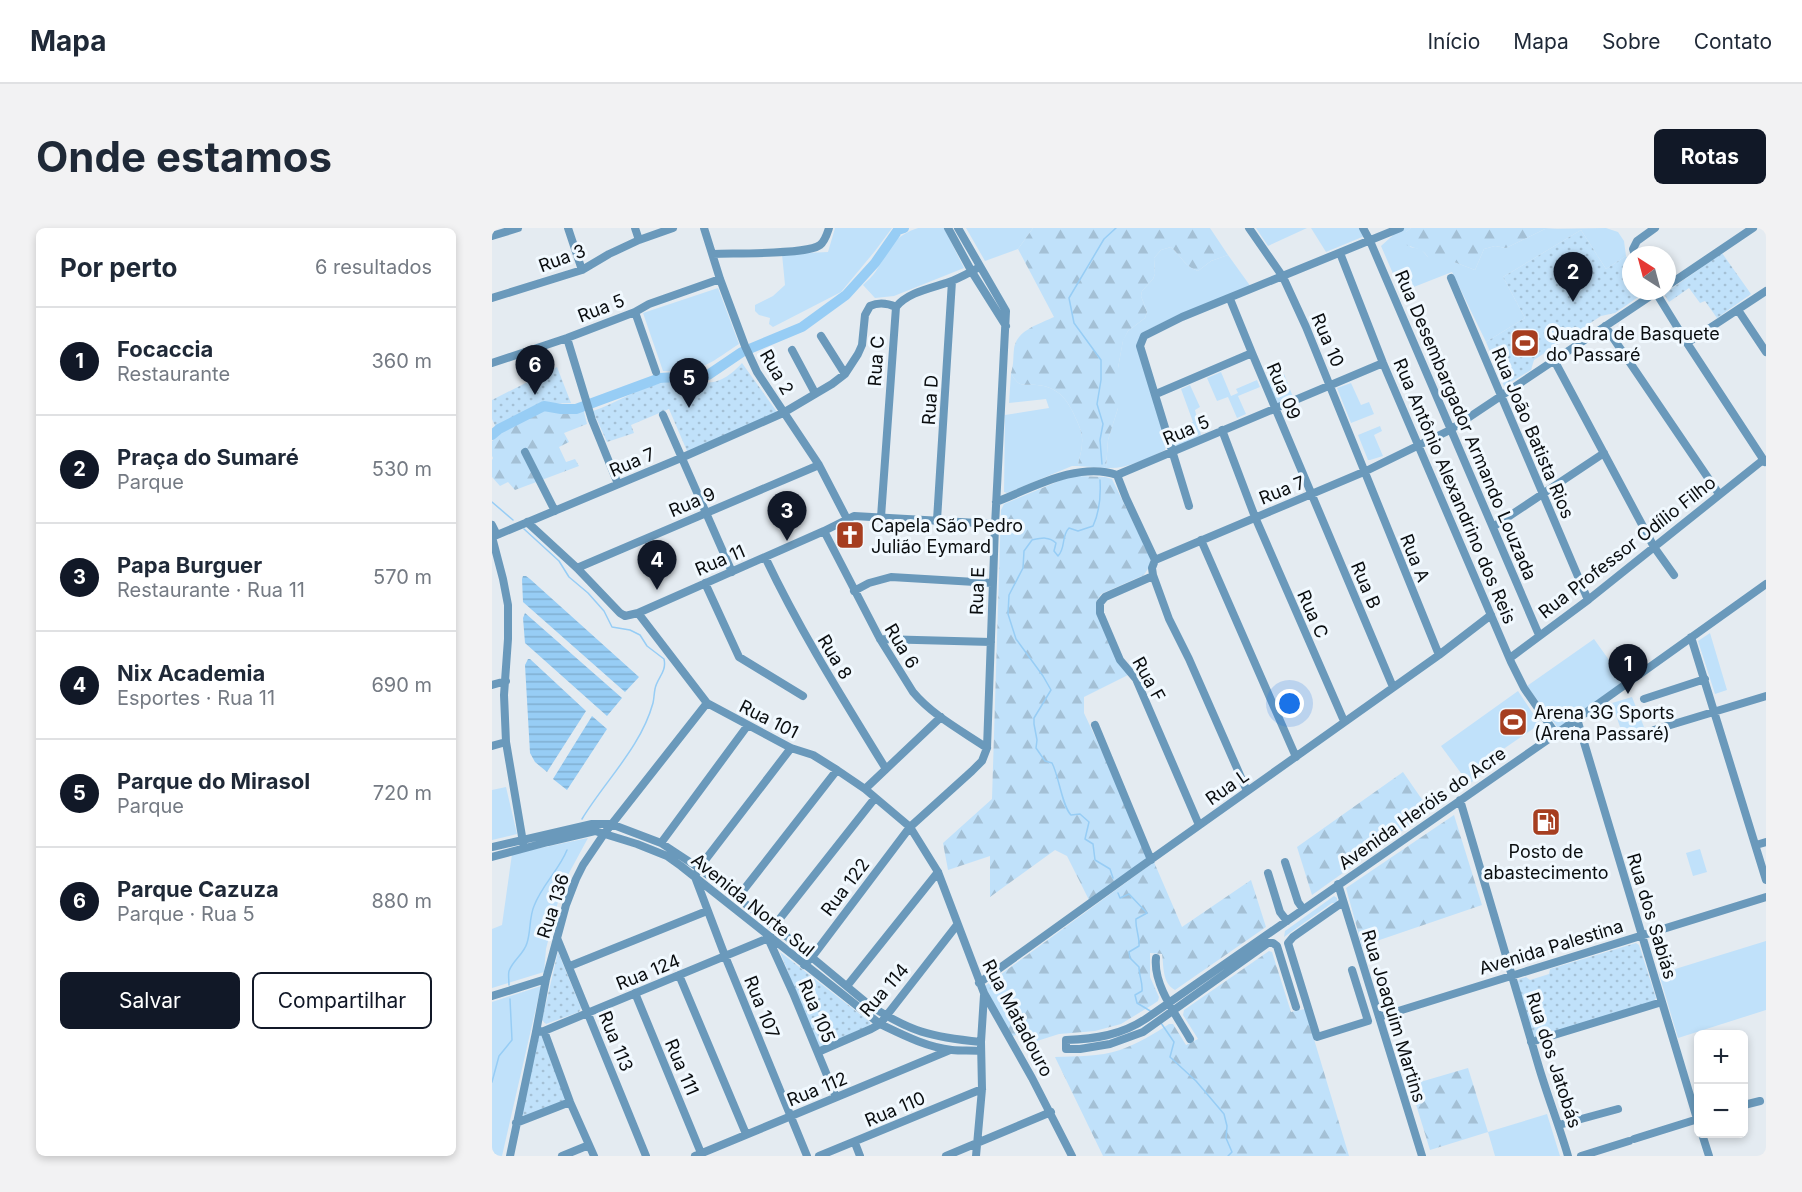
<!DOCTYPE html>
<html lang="pt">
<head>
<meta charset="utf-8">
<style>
	body { margin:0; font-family:Inter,sans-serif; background:#f2f2f3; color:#1f2937 }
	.controls { position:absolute; right:18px; bottom:18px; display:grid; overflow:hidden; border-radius:9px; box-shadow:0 3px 9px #0003 }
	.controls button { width:54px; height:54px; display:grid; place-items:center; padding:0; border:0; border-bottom:2px solid #e0e1e3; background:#fff; color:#1f2937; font:30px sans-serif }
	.compass { position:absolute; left:1130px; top:18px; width:54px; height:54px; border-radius:50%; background:#fff; box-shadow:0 3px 9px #0003; rotate:324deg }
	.you { position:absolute; left:798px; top:476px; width:21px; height:21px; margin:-15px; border:4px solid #fff; border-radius:50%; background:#1a73e8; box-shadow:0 0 0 9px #1a73e833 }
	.badge { display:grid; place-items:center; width:39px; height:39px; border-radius:50%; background:#111827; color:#fff; font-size:20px; font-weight:700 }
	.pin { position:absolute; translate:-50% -50px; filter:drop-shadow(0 2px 3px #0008) }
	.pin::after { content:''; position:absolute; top:32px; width:21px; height:18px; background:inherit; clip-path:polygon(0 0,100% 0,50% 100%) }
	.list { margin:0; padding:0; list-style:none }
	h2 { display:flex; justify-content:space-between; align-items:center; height:78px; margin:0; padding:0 24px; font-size:26px }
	h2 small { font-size:20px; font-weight:400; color:#747a83 }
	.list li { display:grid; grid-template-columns:39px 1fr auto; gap:18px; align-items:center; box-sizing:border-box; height:108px; padding:0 24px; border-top:2px solid #e0e1e3 }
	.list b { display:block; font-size:22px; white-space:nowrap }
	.list p { margin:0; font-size:20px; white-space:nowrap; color:#747a83 }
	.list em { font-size:20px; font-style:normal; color:#747a83 }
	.actions { display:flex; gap:12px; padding:18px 24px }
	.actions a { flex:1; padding:14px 0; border:2px solid #111827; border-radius:9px; text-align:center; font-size:21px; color:#111827 }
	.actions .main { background:#111827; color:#fff }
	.map { position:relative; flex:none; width:1274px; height:928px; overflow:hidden; border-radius:9px }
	header { display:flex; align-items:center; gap:36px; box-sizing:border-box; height:84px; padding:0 30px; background:#fff; border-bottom:2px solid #e0e1e3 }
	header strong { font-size:28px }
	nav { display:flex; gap:33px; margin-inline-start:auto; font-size:21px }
	.intro { display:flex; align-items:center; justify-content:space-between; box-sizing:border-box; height:144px; padding:0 36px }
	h1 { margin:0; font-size:42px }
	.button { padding:15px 27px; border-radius:9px; background:#111827; color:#fff; font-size:21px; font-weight:700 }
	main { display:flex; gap:36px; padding:0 36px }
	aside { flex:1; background:#fff; border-radius:9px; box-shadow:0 3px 9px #0003 }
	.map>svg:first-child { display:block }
	.grass { fill:#c0e1fa }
	.forest { fill:url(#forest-firs) }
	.park { fill:url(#park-dots) }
	.water { fill:url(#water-rules) }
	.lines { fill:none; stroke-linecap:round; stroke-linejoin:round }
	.stream { stroke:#97cdf5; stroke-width:1.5 }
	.river { stroke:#97cdf5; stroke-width:10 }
	.street { stroke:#6a99bb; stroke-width:8 }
	.labels { text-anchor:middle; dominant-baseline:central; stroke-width:6; stroke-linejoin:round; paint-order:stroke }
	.street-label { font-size:18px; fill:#0a0d0f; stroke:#f1f9ff }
	.poi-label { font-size:18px; fill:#0a0d0f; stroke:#f1f9ff; text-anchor:start }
</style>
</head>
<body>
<header>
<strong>Mapa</strong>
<nav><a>Início</a><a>Mapa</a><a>Sobre</a><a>Contato</a></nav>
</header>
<div class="intro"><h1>Onde estamos</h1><a class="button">Rotas</a></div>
<main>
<aside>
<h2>Por perto<small>6 resultados</small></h2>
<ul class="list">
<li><span class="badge">1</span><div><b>Focaccia</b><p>Restaurante</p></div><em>360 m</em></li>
<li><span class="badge">2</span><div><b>Praça do Sumaré</b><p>Parque</p></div><em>530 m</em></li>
<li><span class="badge">3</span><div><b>Papa Burguer</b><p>Restaurante · Rua 11</p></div><em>570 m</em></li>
<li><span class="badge">4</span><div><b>Nix Academia</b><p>Esportes · Rua 11</p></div><em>690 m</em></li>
<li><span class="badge">5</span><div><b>Parque do Mirasol</b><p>Parque</p></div><em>720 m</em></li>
<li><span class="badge">6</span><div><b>Parque Cazuza</b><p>Parque · Rua 5</p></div><em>880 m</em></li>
</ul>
<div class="actions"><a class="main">Salvar</a><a>Compartilhar</a></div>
</aside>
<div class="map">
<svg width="1274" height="928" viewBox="0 0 1274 928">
	<defs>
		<pattern id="forest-firs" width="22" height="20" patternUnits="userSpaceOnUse" patternTransform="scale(1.5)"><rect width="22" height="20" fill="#c0e1fa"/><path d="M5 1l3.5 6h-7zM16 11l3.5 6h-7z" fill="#a4c0d5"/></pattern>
		<pattern id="park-dots" width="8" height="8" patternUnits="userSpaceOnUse" patternTransform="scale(1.5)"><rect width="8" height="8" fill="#c0e1fa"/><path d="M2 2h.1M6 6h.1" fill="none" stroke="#a4c0d5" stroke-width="1.8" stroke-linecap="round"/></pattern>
		<pattern id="water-rules" width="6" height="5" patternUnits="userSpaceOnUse" patternTransform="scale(1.5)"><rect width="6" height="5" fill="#97cdf5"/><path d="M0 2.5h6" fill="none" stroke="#81afd1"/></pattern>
	</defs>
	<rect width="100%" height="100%" fill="#e4ebf1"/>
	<!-- grass -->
	<path class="grass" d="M343,0H400L383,23L349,64L281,99L277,96L278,90L267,87L263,83V77L281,68L293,57L290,26L336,24Z
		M426,0H452L472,40L402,68L383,70L371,57C375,53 381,48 384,43C398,22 399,9 426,0Z
		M474,0H541L526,21L493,33Z
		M764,0H815L776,18Z
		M819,0H870L875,7L834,24Z
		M909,0H919L914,4L918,19L929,21L936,29L962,34L983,42L992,21L1003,18L1014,20L1053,1L1114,0L1126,4L1132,13L1134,28L1114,41L1089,2L1011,49L1033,90L994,114L960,44L909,64L889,18Z
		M679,19C691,30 691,37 706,43L719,33L736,27L759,59L688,87L655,102L646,119L674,216L673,222C654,231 636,241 614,240L616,212L626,180V140L631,112L636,103L653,90L655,84L649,68L650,63L661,51L663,46L662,30L669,22Z
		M226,60L247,116C218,135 208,146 171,143L151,85Z
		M729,144L739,168L746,165L744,161L765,152L768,159L746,168L754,186L745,190L736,169L725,173L715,150Z
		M519,145C527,160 530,156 545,157C568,159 577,174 585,193C588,200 591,207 590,215C590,223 587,230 586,238H580L515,265L512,264L513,187L557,180L554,171L517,175Z
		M792,146L801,169L789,175H785L775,153Z
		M859,155L869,177L877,174L882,186L859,195L845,160Z
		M698,157L708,179L703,182L709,207L688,217L681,218L680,211L683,203L701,194L689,161Z
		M888,198L890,203L882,207L891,228L878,232H876L866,207Z
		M1218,405L1235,462L1223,466L1206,413Z
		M1102,411L1132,453L1066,500L1035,458Z
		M1026,463L1048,496L1010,522L1014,529L977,556L949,518Z
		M1140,469L1154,504L1132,511L1120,475Z
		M14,559L25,606L0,612V562Z
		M96,610L70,658L54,721L52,744L0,760V701L10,697L20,626Z
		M1208,621L1215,644L1201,648L1194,625Z
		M842,668L845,670V675H840L792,709L793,703Z
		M1274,713V782L1186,810L1167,746Z
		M49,758L10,928H0V774Z
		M1055,886L1068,928H1003L996,904Z"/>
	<!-- forest -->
	<path class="forest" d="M541,0H718L736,27L719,33L706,43C691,37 691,30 679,19L669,22L662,30L663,46L661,51L650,63L649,68L655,84L653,90L636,103L631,113L626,140V180L616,212L614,240L586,238C587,230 590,223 590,215C591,207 588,200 585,193C577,174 568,159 545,157C530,156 527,160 519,145C522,136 521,129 522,121C524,102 548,96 562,89L526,21Z
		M919,0H1065L1053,1L1014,20L1003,18L992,21L983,42L962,34L941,39C931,16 927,24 908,14L914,4Z
		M74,178L91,180L95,196L72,205L77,214L67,219L74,234L83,231L87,238L23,262L16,254L8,258L0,249V232L1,230L0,228V213C24,191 43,184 74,178Z
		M585,248L613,249L620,251L659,331L657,339L652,347L609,366L604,374L629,433L638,446L592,469V485L659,629L598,674L575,628L563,622L498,669V628L456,642L451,615L500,571L509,282L512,276L572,251Z
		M911,544L938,583L820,667L805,619Z
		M962,587L990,677L870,718L854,660Z
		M662,634L690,699L759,652L774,699L683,762C670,755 672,739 670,726L658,725V749L667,769L666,773L660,777L629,796L603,803L567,806L545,813L542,808L537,810L533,803L519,809L493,758Z
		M777,723L780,724L799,784L813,781L857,928H611L563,829C584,828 607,829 628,822C645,816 662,806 677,796H681L694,817L706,811L691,787L692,782Z
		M976,840L996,904L938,922L918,857Z"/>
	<!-- park -->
	<path class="park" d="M1089,2L1114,41L1134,28L1139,37V63H1155L1123,85L1109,88L1042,132L1039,142L1012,158L994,114L1033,90L1011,49Z
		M1230,25L1259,66L1225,90L1213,73L1208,75L1197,60L1177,74L1172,66Z
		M250,135L285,184L195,223L177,181L139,197L142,205L115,214L101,183C125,175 145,160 170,155C206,147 219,169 250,135Z
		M65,139L79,175L52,176L4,200L0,191V172Z
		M1144,715L1147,717L1164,770L1161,774L1045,809L1041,808L1025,755L1027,751L1034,749L1038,752L1057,746L1058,741Z
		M66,724L89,780L87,784L54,796L50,792Z
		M288,724L378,794V797L330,819L326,818Z
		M47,807H49L74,869L72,873L33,889L30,886Z"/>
	<!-- water -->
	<path class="water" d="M31,348H34L38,351L147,449L133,464L31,374L30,351Z
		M33,385L130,470L115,488L33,415L31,390Z
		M36,431H38L94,483L55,544L43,534L38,525L33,437Z
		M100,488L115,501L75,562L61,551Z"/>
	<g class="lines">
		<!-- stream -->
		<path class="stream" d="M610,236L608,212L611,196L605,176L609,152V132L582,95L577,70L612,11L624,0
			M608,252C609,269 608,283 601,298L586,303L577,300C569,308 574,320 566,328L562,323L564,315C557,308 549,310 540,312L532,323L531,340L517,367L516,386L524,411L551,448L559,462L542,490V496L545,512L544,520L553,533L560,535C567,548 570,578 579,587L588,586L597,594L593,611L601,616L603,632L618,641L621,650
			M0,274L21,292
			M32,301L67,333L77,349L96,365L112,383L120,399L138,402L148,407L155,418L172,431C175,444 165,450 163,461C162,466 162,471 161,475C149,519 113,553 90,591
			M626,665L628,670L637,666L655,685L644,691C643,700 648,709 647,718L637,724L638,730L647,739C647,748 651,755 650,763L643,767L645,775L660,784
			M17,757C17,753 16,746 17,743C21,732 32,726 35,715C39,703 37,690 42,678C50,657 67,642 75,622
			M669,795L682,814L678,829L704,853L732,886L735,898L734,910L740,924L736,928
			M0,854L7,828L20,812L18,771"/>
		<!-- river -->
		<path class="river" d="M0,207L7,201L52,178L69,181H84L168,150L216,147L250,124L310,99L354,67L383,35L406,2L412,0"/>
		<!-- street -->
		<path class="street" d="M76,0L90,42
			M143,0L147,12
			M212,0L228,51L253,118L265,144L327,237L355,291
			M456,0L480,44L514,98
			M757,0L791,49L814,99L947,427
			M871,0L878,13L1047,407
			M0,8L26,0
			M848,25L891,135L1019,434L1032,460L1064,506
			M221,26C242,25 315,27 328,17C333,13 335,6 337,0
			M1143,27L1141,21L1145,13L1163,0
			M959,50L1096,372
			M1175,58L1261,0
			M1163,63L1195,115L1273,234
			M0,70L90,42L117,26L147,12L181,0
			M738,71L760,125L901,459
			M1246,82L1274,124
			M143,84L164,144
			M1113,98L1227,266
			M329,108L353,146
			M75,110L100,192L126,256
			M1195,115L1274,63
			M300,122L323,165
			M1062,132L1162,319L1182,347
			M0,135L75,110L143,84L157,76L228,51
			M664,166L760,125
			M171,187L240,344
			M730,202L763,289L852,493
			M33,224L63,283
			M625,247L634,270L663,332
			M504,274C540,260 587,233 625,247L891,135
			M697,278L648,118L652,108L690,89L908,0
			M389,289L404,79C416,64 440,60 457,54C468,50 478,44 488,39
			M445,292L460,53
			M35,294L85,340L128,385L133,388L146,385L332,303L362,288L503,296
			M0,297L5,307
			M1001,299L1112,225
			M332,303L388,411L421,464C440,487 470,503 495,520
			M709,312L804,529
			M273,329C308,403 351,471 394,541
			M663,332L874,243L958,202L1166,63
			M663,332L660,340L661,347L677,391L697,431L755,563
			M85,340L327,237
			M661,348L613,369L608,375V385L628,432L644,451L707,597
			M213,355L247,429L311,468
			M362,363L377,355L399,349L500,355
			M146,385L215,475L299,520L321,527L345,542L373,561L418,599L446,644L492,765L540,850L580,928
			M1199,409L1274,652
			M388,411L499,414
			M1018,430L1096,372L1271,232
			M0,457L14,453
			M1152,471L1213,451
			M1085,491L1206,894
			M603,497L659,632
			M1162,502L1274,468
			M0,518L14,514
			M299,520L207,640L203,649L233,728L315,928
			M373,561L449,489
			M968,572L1046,836C1055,867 1067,897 1076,928
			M169,615L256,497
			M1264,617L1274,614
			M0,619L100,596H119L169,615L207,640L282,698L376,776C418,804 439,809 489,814
			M32,620L14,514L12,467L16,411V377L11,351L0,309L189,230L291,185L340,156L353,146L366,126L370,117L373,87L378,78C387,74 395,75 404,79
			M0,629L56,614L103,603L145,616L175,628L189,638L388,796C411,807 434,819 460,822C470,823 479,822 489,823
			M793,634L806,674L811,681
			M776,645L788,684L795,693
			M846,656L930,928
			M246,669L345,542
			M851,674L801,709L796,715L825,809L876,793L860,742
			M282,698L383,570
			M65,710L154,928
			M276,710L301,765L344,869
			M664,730C661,757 685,788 698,811
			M312,737L320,729L418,599L480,543L490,533L495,520L503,298L514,83L466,0
			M78,738L215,683
			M187,747L254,906
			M487,755L640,645L947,427L999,387
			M355,758L446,644
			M143,765L209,925
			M0,768L54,751
			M804,779L785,718L781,715H776L651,804L618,816L588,821H574V812C603,811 630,807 655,790L1064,506L1274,356
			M887,789L1274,669
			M52,803L78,874L102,928
			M44,804L52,803L279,709
			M1039,814L1170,774
			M326,824L379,801L388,796L465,697
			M1252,877L1268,873
			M24,895L78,874
			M1067,897L1126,881
			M1210,906L1217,928
			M1142,911L1206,891
			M363,915L368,928
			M18,928L44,804L54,751L74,677L84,651L91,637L112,606L215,475
			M70,928L97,917
			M203,928L458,822
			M327,928L490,861
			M454,928L559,884
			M484,928L490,861L489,814L492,767
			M1089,928L1137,913"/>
	</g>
	<!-- icons -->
	<defs>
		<g id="stadium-square" transform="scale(1.5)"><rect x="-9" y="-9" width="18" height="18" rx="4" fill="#a63e20" stroke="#f1f9ff"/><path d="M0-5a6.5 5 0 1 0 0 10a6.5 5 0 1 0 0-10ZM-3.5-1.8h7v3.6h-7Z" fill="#fff"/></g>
		<g id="church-square" transform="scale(1.5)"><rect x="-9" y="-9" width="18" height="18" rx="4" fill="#a63e20" stroke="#f1f9ff"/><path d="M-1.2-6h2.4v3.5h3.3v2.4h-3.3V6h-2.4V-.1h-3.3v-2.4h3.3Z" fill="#fff"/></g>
		<g id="fuel-square" transform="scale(1.5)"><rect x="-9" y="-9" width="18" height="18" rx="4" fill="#a63e20" stroke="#f1f9ff"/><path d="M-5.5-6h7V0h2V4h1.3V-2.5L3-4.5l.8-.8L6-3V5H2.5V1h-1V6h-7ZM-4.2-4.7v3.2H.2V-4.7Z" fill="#fff"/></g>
	</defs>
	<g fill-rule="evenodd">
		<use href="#stadium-square" x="1033" y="115"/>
		<use href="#church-square" x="358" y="307"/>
		<use href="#stadium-square" x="1021" y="494"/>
		<use href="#fuel-square" x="1054" y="594"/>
	</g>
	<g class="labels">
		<!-- street labels -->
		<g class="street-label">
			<text transform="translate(70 30) rotate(-20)">Rua 3</text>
			<text transform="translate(109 80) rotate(-21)">Rua 5</text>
			<text transform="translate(836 112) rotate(67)">Rua 10</text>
			<text transform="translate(384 133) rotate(-86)">Rua C</text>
			<text transform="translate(285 144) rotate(60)">Rua 2</text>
			<text transform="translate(792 163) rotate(67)">Rua 09</text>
			<text transform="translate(438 172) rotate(-86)">Rua D</text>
			<text transform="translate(974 197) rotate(67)">Rua Desembargador Armando Louzada</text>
			<text transform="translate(694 202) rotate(-23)">Rua 5</text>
			<text transform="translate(1041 205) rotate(67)">Rua João Batista Rios</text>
			<text transform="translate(140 234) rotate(-23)">Rua 7</text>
			<text transform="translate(790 262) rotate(-22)">Rua 7</text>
			<text transform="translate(963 263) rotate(67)">Rua Antônio Alexandrino dos Reis</text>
			<text transform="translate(200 274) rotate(-23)">Rua 9</text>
			<text transform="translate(1135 319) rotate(-38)">Rua Professor Odílio Filho</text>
			<text transform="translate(923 330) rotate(68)">Rua A</text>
			<text transform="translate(228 332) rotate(-23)">Rua 11</text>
			<text transform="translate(874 357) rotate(67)">Rua B</text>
			<text transform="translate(485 363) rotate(-88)">Rua E</text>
			<text transform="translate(821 386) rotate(66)">Rua C</text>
			<text transform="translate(410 418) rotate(59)">Rua 6</text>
			<text transform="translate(343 429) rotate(59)">Rua 8</text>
			<text transform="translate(657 451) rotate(61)">Rua F</text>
			<text transform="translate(277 491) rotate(27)">Rua 101</text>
			<text transform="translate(735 559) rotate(-35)">Rua L</text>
			<text transform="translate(930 580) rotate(-35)">Avenida Heróis do Acre</text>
			<text transform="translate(353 659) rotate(-53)">Rua 122</text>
			<text transform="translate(261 677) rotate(39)">Avenida Norte Sul</text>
			<text transform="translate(61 678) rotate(-72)">Rua 136</text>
			<text transform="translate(1160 688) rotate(73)">Rua dos Sabiás</text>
			<text transform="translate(1059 719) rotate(-17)">Avenida Palestina</text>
			<text transform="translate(156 744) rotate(-22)">Rua 124</text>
			<text transform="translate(392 762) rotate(-49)">Rua 114</text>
			<text transform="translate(270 779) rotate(68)">Rua 107</text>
			<text transform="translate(325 783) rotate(67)">Rua 105</text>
			<text transform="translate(902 788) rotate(73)">Rua Joaquim Martins</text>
			<text transform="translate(526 790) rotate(62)">Rua Matadouro</text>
			<text transform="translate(124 813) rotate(68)">Rua 113</text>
			<text transform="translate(1062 832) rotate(72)">Rua dos Jatobás</text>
			<text transform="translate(190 839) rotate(67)">Rua 111</text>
			<text transform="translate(325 861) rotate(-22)">Rua 112</text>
			<text transform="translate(403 881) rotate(-23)">Rua 110</text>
		</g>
		<!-- poi labels -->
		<g class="poi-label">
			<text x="1054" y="105">Quadra de Basquete<tspan x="1054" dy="21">do Passaré</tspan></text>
			<text x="379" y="297">Capela São Pedro<tspan x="379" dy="21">Julião Eymard</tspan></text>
			<text x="1042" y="484">Arena 3G Sports<tspan x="1042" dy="21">(Arena Passaré)</tspan></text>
			<text x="1054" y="623" text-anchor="middle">Posto de<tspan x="1054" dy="21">abastecimento</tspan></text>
		</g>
	</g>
</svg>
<div class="controls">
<button>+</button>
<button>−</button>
</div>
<svg class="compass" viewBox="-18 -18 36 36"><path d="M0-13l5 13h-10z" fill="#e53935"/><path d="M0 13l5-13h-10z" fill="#747a83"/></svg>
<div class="you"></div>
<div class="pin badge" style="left:1136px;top:466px">1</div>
<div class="pin badge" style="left:1081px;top:74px">2</div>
<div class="pin badge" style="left:295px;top:313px">3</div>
<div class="pin badge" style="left:165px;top:362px">4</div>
<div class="pin badge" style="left:197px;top:180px">5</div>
<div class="pin badge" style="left:43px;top:167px">6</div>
</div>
</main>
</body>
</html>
